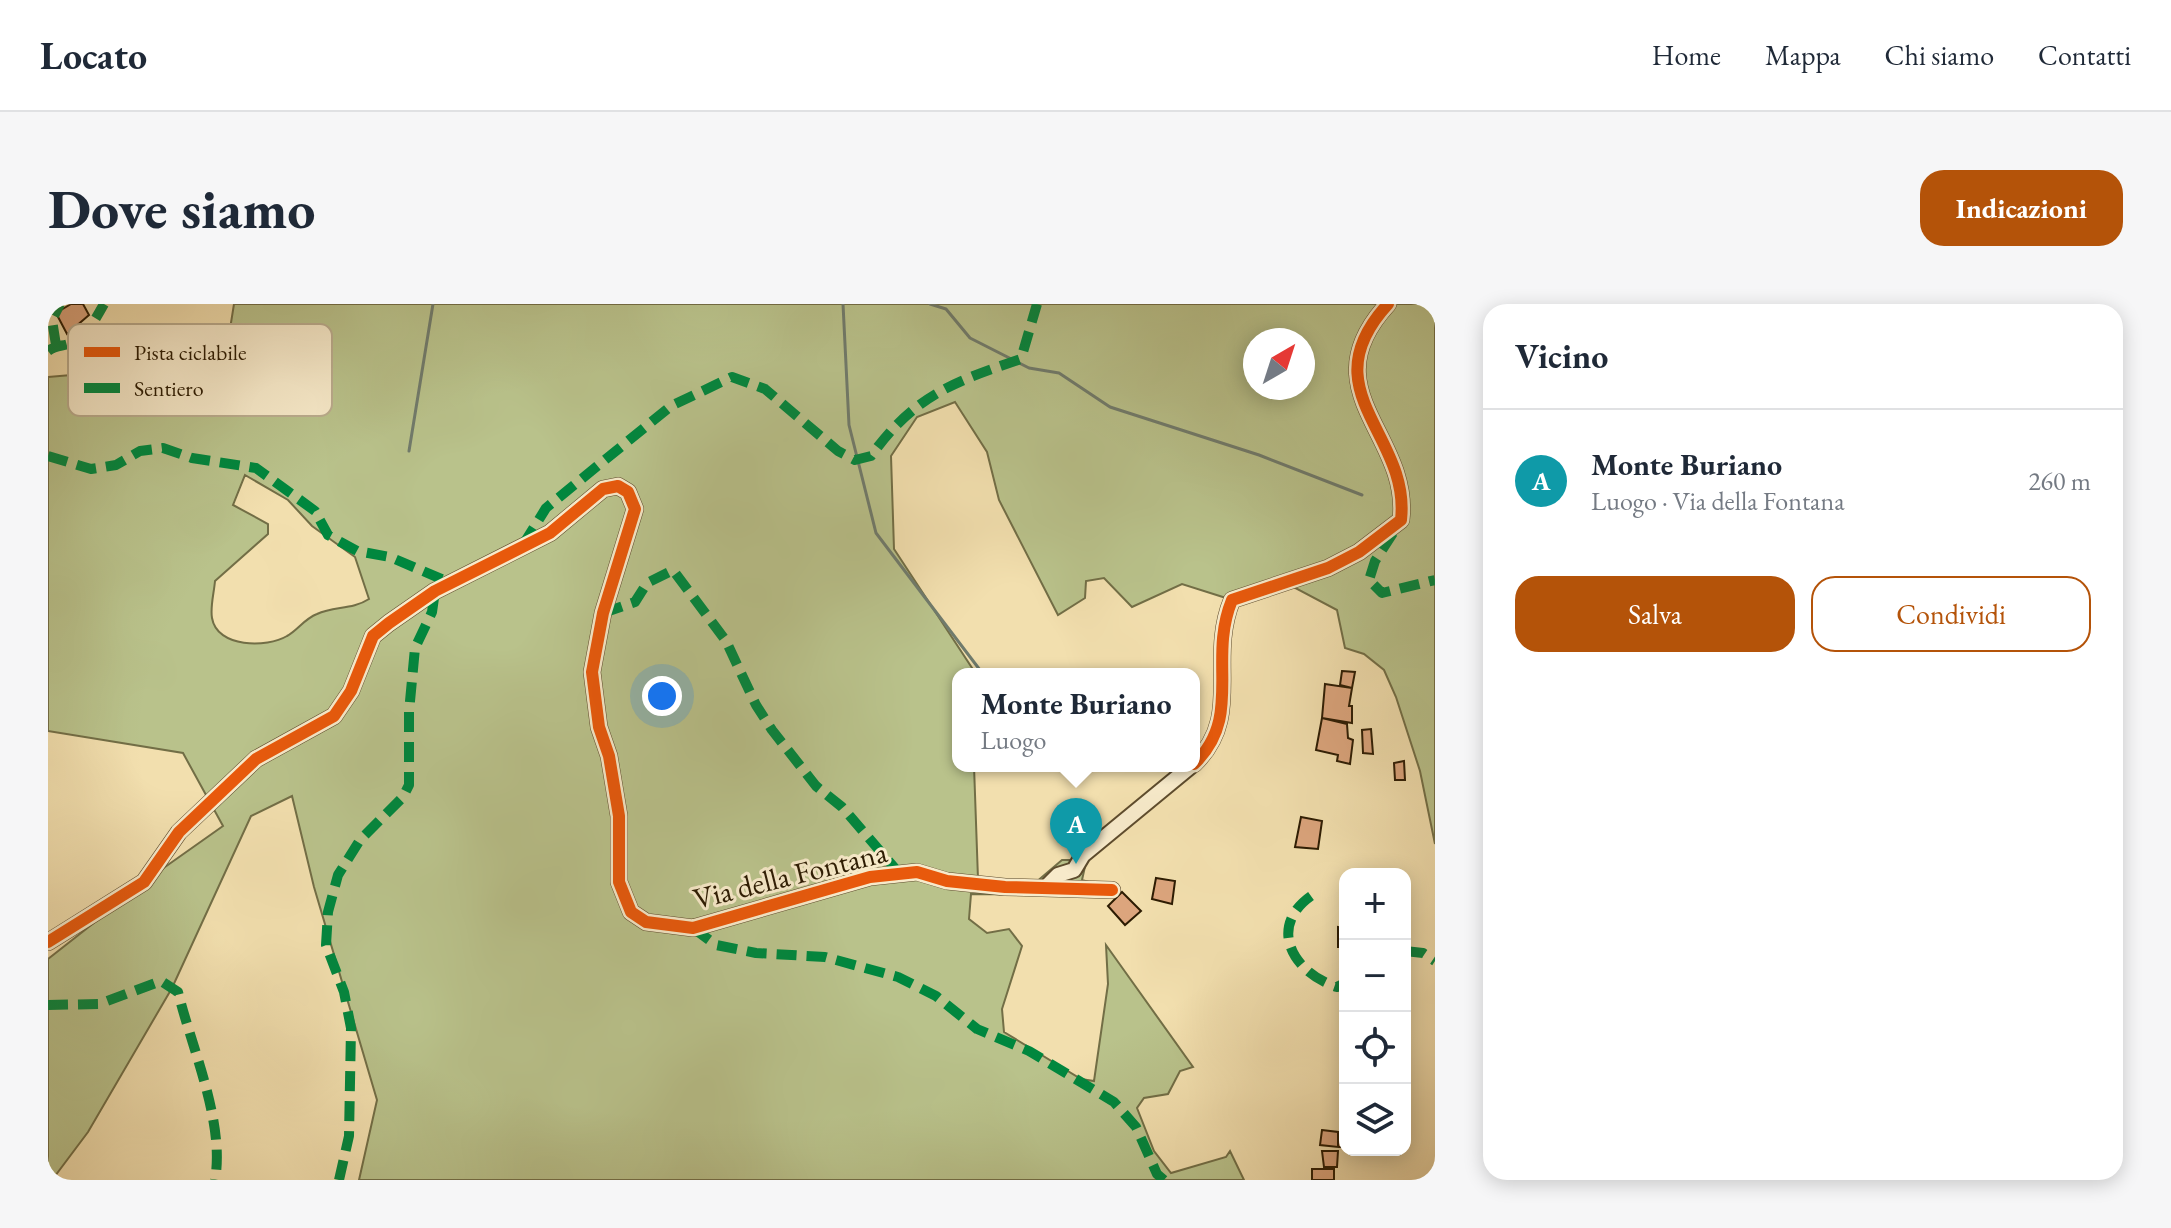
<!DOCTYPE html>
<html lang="it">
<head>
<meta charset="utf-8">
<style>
	body { margin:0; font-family:"EB Garamond",serif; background:#f6f6f7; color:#1f2937 }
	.controls { position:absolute; right:24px; bottom:24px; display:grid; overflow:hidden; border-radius:16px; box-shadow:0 4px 20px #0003 }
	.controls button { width:72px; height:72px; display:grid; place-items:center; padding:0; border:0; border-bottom:2px solid #e0e1e3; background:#fff; color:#1f2937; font:40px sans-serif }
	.compass { position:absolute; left:1195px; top:24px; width:72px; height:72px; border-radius:50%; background:#fff; box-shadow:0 4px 20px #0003; rotate:39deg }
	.you { position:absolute; left:614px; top:392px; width:28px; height:28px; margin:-20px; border:6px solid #fff; border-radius:50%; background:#1a73e8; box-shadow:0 0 0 12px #1a73e833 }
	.badge { display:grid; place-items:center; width:52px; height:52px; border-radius:50%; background:#b45309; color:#fff; font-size:26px; font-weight:700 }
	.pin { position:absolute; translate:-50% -66px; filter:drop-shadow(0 2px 4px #0008) }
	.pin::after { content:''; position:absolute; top:42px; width:28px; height:24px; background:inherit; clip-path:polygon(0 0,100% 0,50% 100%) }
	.popup { position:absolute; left:904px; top:364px; width:248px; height:104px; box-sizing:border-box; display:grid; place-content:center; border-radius:16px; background:#fff; filter:drop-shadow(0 2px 6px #0005); font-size:26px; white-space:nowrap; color:#747a83 }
	.popup b { font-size:30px; color:#1f2937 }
	.popup::after { content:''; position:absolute; left:50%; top:100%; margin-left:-16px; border:16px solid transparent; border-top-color:#fff }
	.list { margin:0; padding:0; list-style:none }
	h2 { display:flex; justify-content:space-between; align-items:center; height:104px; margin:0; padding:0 32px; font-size:34px }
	h2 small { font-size:26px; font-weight:400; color:#747a83 }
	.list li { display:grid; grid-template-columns:52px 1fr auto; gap:24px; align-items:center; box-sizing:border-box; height:144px; padding:0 32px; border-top:2px solid #e0e1e3 }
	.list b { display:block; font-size:30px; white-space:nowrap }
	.list p { margin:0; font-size:26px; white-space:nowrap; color:#747a83 }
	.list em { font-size:26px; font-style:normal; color:#747a83 }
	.actions { display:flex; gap:16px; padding:24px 32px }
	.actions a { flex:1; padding:18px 0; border:2px solid #b45309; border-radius:24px; text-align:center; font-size:28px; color:#b45309 }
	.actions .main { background:#b45309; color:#fff }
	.icon { flex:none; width:44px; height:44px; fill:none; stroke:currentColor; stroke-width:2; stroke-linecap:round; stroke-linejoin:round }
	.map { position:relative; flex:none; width:1387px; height:876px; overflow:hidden; border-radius:24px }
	header { display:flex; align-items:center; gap:48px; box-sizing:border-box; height:112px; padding:0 40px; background:#fff; border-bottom:2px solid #e0e1e3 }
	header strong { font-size:38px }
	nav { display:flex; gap:44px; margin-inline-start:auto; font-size:28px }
	.intro { display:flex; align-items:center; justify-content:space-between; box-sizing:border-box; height:192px; padding:0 48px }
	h1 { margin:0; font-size:56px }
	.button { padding:20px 36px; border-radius:24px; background:#b45309; color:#fff; font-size:28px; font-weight:700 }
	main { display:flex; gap:48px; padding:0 48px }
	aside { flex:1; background:#fff; border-radius:24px; box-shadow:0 4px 20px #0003 }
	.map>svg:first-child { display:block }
	.green { fill:#b9c28b; stroke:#726e46; stroke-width:2; fill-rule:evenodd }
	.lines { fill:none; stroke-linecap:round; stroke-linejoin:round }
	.stream { stroke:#707b6c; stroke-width:3 }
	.building { fill:#dca57d; stroke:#2c1b02; stroke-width:2 }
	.minor-casing { stroke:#5e4c2d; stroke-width:18 }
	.minor { stroke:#f7eaca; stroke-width:14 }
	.quiet { stroke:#00873e; stroke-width:10; stroke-dasharray:20 10; stroke-linecap:butt }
	.cycleway-casing { stroke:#f7eaca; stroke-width:17 }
	.cycleway { stroke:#e8590c; stroke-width:12 }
	.labels { text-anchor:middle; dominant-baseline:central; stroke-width:6; stroke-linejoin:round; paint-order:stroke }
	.street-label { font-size:30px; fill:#2c1b02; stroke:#f7eaca }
	.key { fill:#f7eaca; stroke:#baac8e; stroke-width:2 }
	.key-label { font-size:22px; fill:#2c1b02 }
</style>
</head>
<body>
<header>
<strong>Locato</strong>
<nav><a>Home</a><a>Mappa</a><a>Chi siamo</a><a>Contatti</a></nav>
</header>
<div class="intro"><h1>Dove siamo</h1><a class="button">Indicazioni</a></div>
<main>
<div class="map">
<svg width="1387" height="876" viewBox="0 0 1387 876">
	<rect width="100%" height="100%" fill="#f2dfae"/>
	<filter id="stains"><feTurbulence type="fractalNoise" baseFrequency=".0025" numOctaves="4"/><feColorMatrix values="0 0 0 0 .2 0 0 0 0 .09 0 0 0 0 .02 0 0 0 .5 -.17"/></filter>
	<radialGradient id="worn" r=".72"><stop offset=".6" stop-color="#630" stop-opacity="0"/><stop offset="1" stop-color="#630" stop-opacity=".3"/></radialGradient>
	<!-- green -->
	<path class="green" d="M186,0H1387V540L1372,467L1348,393L1336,366L1316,350L1297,344L1289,306L1240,280C1226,285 1205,288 1193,296C1159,323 1192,402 1165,443C1136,486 1083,516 1044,549L1038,558L1034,576L1051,581L1033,591L923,590L921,615L939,629L961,625L974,642L954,705L956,728L1033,775L1046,777L1060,680L1058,641L1145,763L1132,767L1120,790L1096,794L1089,804L1106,847L1123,869L1178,853L1182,847L1196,876H311L329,796L266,583L244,492L203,512L124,684L40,828L4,876H0V655L117,563L175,522L135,449L0,427V73L82,66L182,25ZM1207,36H1255V84H1207ZM907,98L939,148L951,196L1010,311L1037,294L1038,277L1056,274L1084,303L1134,280L1178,294C1175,306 1170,319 1169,331C1166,374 1185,423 1146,455V462H1137L1026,556H1014L987,579L930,575L926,462H910V370H928L846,245L843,152L869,113ZM197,171L240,196L264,222L307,253L321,295C304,306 286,302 269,310C256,315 250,326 239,332C219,344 169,344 164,314C162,303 166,289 167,277L220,230V220L185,201Z"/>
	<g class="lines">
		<!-- stream -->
		<path class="stream" d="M795,0L801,121L828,229L935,370
			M882,0L898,5L922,34L981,64L1011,69L1062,103L1211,151L1314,191
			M361,147L385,0
			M1146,429L1147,430"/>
	</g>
	<!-- building -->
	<path class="building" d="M23,0H35L41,11L19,30L8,9Z
		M1294,367L1307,368L1304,384L1292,381Z
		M1277,380L1304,384L1301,402H1304V419L1274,414Z
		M1274,414L1299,420L1300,434L1305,436L1302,460L1289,457L1290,451L1268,446Z
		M1323,425L1325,450L1315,449L1314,426Z
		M1356,457L1357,476H1347L1346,459Z
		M1253,513L1274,517L1270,545L1247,543Z
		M1108,574L1127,577L1124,600L1104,595Z
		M1074,588L1093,607L1077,621L1060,602Z
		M1290,623L1297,624V643H1290Z
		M1274,826L1290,828V843L1272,841Z
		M1290,828H1297V843H1290Z
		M1274,847H1290L1289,863H1276Z
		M1264,865H1286V876H1264Z"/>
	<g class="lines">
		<!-- minor casing -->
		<g class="minor-casing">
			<path id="minor" d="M1146,460C1196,412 1159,357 1184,296L1280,264L1311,248L1353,216C1363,130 1260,87 1340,0
				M997,584L1010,571L1026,566L1035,551L1143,462
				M0,638L96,578L131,528L208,455L286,412L303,387L325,332L341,319L387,287L502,229L555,185L570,182L580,188L587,205L555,309L544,368L551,423L561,452L571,512V578L583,608L598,618L645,624L822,573L869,568L899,577L957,583L1064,586"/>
		</g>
		<!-- minor -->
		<use href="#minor" class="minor"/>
		<!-- quiet -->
		<path class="quiet" d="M8,41L4,16L12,0
			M0,47C9,40 16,43 25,38C40,30 48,14 56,0
			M0,152L43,165L68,161L92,147L115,144L144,154L208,164L267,207L280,231L309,247L342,253L403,279
			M1345,229L1327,257L1321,276L1334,289L1387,276
			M475,241L498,204L623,102L684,73L717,85L790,147L807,156L823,152C866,92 905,78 973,55L989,0
			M555,309L587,298L599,279L625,266L678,337L708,401L724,426L768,482L794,503L851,569
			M1263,592C1219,623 1245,669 1289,683L1297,679
			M645,624L668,641L708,649L777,653L850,673L888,692L929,725L981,747L1066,798L1088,823L1109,870L1116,876
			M1357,647L1375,649L1387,657
			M0,701L51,700L113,677L130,688C144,745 177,818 167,876
			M291,876L301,832L303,724L296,688L278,641L280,608L290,571L312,536L355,493L361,481V408L367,344L384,308L387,287"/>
		<!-- cycleway casing -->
		<g class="cycleway-casing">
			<path id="cycleway" d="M1146,460C1196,412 1159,357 1184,296L1280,264L1311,248L1353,216C1363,130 1260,87 1340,0
				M0,638L96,578L131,528L208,455L286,412L303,387L325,332L341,319L387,287L502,229L555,185L570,182L580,188L587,205L555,309L544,368L551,423L561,452L571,512V578L583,608L598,618L645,624L822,573L869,568L899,577L957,583L1064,586"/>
		</g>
		<!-- cycleway -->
		<use href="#cycleway" class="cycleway"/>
	</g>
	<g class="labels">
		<!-- street labels -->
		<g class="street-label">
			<text transform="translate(742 571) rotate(-14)">Via della Fontana</text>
		</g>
	</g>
	<!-- legend -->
	<rect x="20" y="20" width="264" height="92" rx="12" class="key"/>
	<rect x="36" y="43" width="36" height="10" fill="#e8590c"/>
	<rect x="36" y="79" width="36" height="10" fill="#00873e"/>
	<g class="key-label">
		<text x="86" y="56">Pista ciclabile</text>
		<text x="86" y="92">Sentiero</text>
	</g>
	<rect width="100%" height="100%" filter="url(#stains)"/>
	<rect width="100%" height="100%" fill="url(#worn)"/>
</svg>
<div class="controls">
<button>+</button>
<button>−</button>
<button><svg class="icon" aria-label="locate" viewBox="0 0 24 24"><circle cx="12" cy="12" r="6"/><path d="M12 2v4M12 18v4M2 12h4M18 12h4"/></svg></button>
<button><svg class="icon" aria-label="layers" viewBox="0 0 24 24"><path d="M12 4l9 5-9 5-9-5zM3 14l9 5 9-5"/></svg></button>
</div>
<svg class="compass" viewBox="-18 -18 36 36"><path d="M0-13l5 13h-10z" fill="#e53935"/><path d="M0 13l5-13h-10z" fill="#747a83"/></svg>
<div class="you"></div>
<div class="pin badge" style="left:1028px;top:560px;background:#0f9aa8">A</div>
<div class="popup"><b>Monte Buriano</b>Luogo</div>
</div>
<aside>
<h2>Vicino<small></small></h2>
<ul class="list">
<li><span class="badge" style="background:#0f9aa8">A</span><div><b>Monte Buriano</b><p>Luogo · Via della Fontana</p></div><em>260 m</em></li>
</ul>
<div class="actions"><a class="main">Salva</a><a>Condividi</a></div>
</aside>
</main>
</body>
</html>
